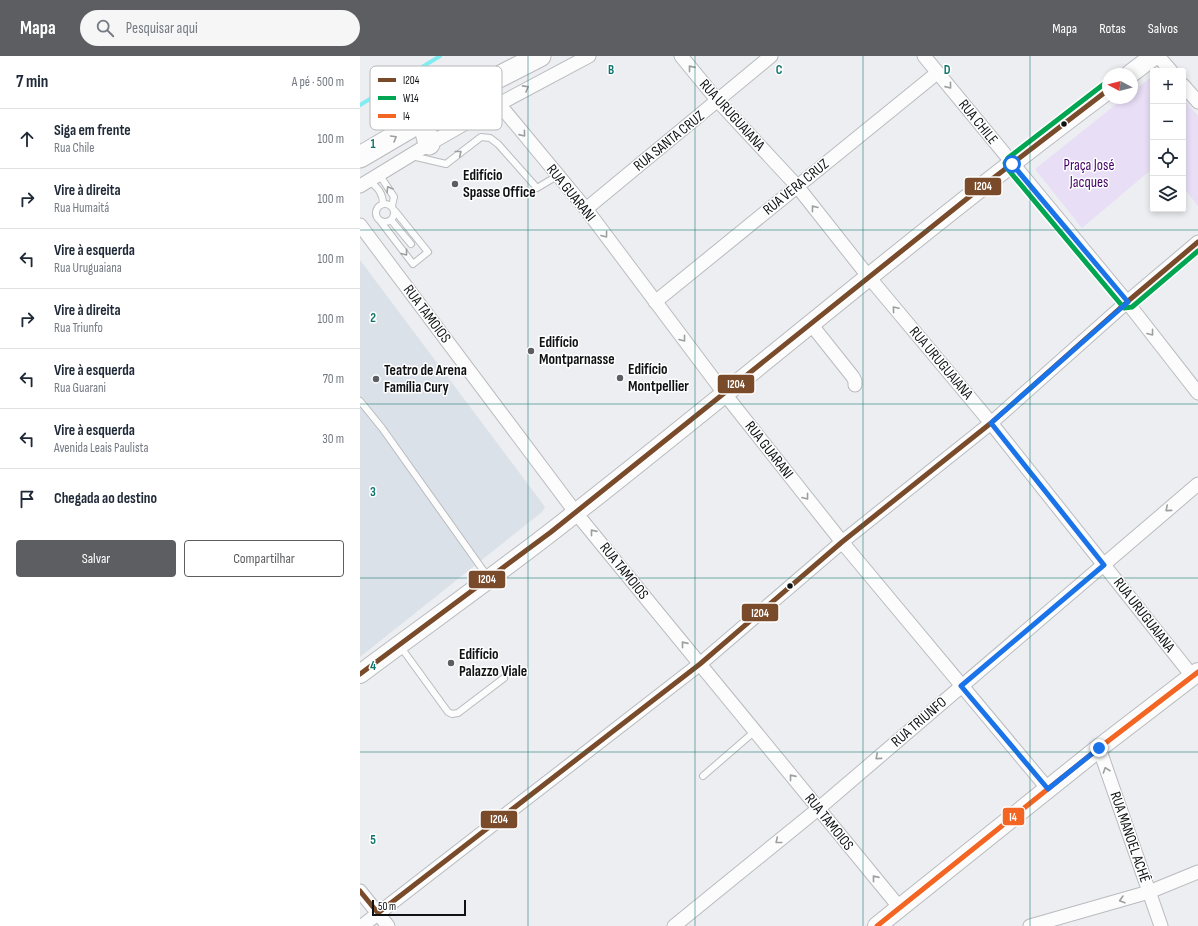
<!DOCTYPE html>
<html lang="pt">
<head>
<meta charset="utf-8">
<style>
	body { margin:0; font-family:"Sofia Sans Condensed",sans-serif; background:#f6f6f7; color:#1f2937 }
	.controls { position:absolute; right:12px; top:12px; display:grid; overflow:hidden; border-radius:4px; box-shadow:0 2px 6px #0003 }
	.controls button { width:36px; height:36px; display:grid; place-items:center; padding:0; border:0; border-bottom:1px solid #e0e1e3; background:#fff; color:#1f2937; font:20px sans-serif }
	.compass { position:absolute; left:742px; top:12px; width:36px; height:36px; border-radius:50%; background:#fff; box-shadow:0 2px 6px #0003; rotate:277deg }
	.scale { position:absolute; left:12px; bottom:10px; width:94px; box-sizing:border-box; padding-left:4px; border:2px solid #0f1113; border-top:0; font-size:11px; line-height:14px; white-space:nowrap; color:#0f1113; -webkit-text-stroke:3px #fff; paint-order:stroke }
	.stop { position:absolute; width:12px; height:12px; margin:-9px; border:3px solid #1a73e8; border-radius:50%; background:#fff }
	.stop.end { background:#1a73e8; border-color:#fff; box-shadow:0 1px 4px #0008 }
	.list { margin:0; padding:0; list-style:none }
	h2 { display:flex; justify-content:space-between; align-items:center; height:52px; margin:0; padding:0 16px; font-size:17px }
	h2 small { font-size:13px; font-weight:400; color:#747a83 }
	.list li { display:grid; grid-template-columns:26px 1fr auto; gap:12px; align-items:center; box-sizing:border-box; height:60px; padding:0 16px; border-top:1px solid #e0e1e3 }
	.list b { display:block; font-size:15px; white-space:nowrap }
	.list p { margin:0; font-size:13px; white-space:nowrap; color:#747a83 }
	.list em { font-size:13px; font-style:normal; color:#747a83 }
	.actions { display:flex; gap:8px; padding:12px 16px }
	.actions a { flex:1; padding:9px 0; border:1px solid #5c5e61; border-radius:4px; text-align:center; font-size:14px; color:#5c5e61 }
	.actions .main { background:#5c5e61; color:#fff }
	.icon { flex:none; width:22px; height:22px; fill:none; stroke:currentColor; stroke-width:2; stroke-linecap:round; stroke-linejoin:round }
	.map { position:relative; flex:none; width:838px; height:870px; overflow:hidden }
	header { display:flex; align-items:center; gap:24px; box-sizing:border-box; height:56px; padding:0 20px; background:#5c5e61; color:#fff }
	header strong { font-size:19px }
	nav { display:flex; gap:22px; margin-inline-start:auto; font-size:14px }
	.search { width:280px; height:36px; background:#f6f6f7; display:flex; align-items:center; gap:10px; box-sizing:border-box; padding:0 14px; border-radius:22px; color:#747a83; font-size:15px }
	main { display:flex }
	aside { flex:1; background:#fff }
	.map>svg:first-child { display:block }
	.built { fill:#dbe1e9 }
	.green { fill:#e8def6 }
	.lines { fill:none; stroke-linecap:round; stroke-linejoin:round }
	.stream { stroke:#81edf2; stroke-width:4 }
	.lane-casing { stroke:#b9bbbe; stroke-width:8 }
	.street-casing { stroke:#b9bbbe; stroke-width:15 }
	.secondary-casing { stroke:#b9bbbe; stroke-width:20 }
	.primary-casing { stroke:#b9bbbe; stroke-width:23 }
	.lane { stroke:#fcfcfd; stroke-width:6 }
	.street { stroke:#fcfcfd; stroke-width:13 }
	.secondary { stroke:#fcfcfd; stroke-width:18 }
	.primary { stroke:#fcfcfd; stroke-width:21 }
	.bus-1-casing { stroke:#fff; stroke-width:8 }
	.bus-2-casing { stroke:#fff; stroke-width:8 }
	.bus-3-casing { stroke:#fff; stroke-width:8 }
	.bus-1 { stroke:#7a4b2a; stroke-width:5 }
	.bus-2 { stroke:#00a651; stroke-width:5 }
	.bus-3 { stroke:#f26522; stroke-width:5 }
	.oneway { stroke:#9d9e9f }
	.route { stroke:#1a73e8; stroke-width:5 }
	.grid { fill:none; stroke:#0f766e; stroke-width:1; stroke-opacity:0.55 }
	.bus-dot { fill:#0f1113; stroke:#fff; stroke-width:1.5 }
	.poi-dot { fill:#5c5e61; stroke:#fff; stroke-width:1.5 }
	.labels { text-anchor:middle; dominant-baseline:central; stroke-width:3; stroke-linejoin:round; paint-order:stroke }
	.street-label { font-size:15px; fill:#0f1113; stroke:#fff }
	.park-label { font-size:15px; fill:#430069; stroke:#fff }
	.poi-label { font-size:15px; font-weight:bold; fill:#0f1113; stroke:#fff; text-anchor:start }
	.key { fill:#fff; stroke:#b7b8b8; stroke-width:1 }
	.key-label { font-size:11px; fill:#0f1113 }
	.grid-label { font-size:13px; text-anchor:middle; font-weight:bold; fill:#0f766e; stroke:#fff; stroke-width:3; stroke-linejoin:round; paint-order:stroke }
	.line-badge { stroke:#fff; stroke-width:1.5 }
	.badge-label { font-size:11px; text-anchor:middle; font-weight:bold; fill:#fff }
</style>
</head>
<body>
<header>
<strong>Mapa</strong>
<div class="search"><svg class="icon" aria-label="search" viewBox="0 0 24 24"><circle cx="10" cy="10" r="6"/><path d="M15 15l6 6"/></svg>Pesquisar aqui</div>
<nav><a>Mapa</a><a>Rotas</a><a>Salvos</a></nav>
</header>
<main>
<aside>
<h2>7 min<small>A pé · 500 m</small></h2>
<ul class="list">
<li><svg class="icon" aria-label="ahead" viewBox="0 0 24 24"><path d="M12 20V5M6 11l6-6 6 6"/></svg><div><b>Siga em frente</b><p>Rua Chile</p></div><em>100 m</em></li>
<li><svg class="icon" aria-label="right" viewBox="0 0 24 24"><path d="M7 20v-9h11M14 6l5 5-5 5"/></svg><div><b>Vire à direita</b><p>Rua Humaitá</p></div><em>100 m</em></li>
<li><svg class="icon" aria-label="left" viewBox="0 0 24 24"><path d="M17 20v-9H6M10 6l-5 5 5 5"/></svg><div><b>Vire à esquerda</b><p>Rua Uruguaiana</p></div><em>100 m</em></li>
<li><svg class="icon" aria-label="right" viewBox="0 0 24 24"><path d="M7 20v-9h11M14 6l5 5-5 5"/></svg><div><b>Vire à direita</b><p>Rua Triunfo</p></div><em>100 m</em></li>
<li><svg class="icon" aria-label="left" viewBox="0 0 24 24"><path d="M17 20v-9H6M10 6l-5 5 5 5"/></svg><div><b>Vire à esquerda</b><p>Rua Guarani</p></div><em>70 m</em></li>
<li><svg class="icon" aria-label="left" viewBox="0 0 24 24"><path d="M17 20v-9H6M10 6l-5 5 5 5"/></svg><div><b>Vire à esquerda</b><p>Avenida Leais Paulista</p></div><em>30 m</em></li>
<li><svg class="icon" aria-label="arrive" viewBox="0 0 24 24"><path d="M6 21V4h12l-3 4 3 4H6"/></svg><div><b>Chegada ao destino</b></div></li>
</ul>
<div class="actions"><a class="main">Salvar</a><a>Compartilhar</a></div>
</aside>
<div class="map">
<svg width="838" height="870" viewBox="0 0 838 870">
	<rect width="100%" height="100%" fill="#eceef1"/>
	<!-- built -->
	<path class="built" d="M0,204L185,451L182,456L0,601Z"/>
	<!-- green -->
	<path class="green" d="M793,20V112L722,172L675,113L764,42H772V36Z
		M823,43L838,60V150L823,131Z"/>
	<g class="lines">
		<!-- stream -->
		<path class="stream" d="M0,49L80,0"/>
		<!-- lane casing -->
		<g class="lane-casing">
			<path id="lane" d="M52,100L86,108L121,81L130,82L138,88L177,132L197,120
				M19,118L34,141L32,150
				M9,124C17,132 23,136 23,148
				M16 157a9 9 0 1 1 18 0a9 9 0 1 1-18 0Z
				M31,164L51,188
				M21,166L53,208L68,196L35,155
				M0,345L22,372L128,521
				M40,590L88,656L92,658L98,657L144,622
				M343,720L395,675"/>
		</g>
		<!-- street casing -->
		<g class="street-casing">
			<path id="street" d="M321,0L358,45L437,130L508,220L631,367L833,621
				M564,0L767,246L838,337
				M798,0L811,15
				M823,29L838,46
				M139,48L226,153L364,337L482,486L688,733
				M0,130L69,88L139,48L229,0
				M226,153L411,0
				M0,169L216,457L540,852
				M295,246L577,17
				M450,267L493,321L495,325V329
				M739,692L801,870
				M0,835L28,870
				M2,870L340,608L482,486L631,367L767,246L838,186
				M314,870L458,753L838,428
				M670,870L789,836L838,816"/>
		</g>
		<!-- secondary casing -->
		<g class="secondary-casing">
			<path id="secondary" d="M770,18L794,0
				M0,618C72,564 147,512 218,455C395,316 567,169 748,34
				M517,870L739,692L838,616"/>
		</g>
		<!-- primary casing -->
		<g class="primary-casing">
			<path id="primary" d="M63,65L69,88
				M0,101L119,31L180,0"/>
		</g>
		<!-- lane -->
		<use href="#lane" class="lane"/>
		<!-- street -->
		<use href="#street" class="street"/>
		<!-- secondary -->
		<use href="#secondary" class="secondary"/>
		<!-- primary -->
		<use href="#primary" class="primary"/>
		<!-- bus-1 casing -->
		<g class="bus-1-casing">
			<path id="bus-1" d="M0,618L191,476L614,137L748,34
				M0,835L18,857L340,608L482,486L631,367L767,246L838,186"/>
		</g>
		<!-- bus-2 casing -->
		<g class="bus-2-casing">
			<path id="bus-2" d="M744,28L648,102L645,107L646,111L764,252L772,251L838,195"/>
		</g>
		<!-- bus-3 casing -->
		<g class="bus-3-casing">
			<path id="bus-3" d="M517,870L739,692L838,616"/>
		</g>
		<!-- bus-1 -->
		<use href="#bus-1" class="bus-1"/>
		<!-- bus-2 -->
		<use href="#bus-2" class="bus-2"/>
		<!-- bus-3 -->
		<use href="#bus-3" class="bus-3"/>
	</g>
	<!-- one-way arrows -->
	<defs><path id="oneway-chevron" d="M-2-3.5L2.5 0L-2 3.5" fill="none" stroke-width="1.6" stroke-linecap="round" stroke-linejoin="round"/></defs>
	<g class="oneway">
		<use href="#oneway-chevron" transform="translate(331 12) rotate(-129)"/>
		<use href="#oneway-chevron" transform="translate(589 30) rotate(51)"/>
		<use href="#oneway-chevron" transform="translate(166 32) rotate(-29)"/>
		<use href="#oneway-chevron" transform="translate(163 78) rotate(51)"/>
		<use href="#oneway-chevron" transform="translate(34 82) rotate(-30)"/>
		<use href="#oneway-chevron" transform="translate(99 97) rotate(-39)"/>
		<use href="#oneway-chevron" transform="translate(29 133) rotate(-121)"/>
		<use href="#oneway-chevron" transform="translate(454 152) rotate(-128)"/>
		<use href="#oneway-chevron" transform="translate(245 179) rotate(53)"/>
		<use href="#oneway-chevron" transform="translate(45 197) rotate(53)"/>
		<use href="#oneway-chevron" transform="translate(535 253) rotate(-130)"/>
		<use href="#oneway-chevron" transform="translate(791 277) rotate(52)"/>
		<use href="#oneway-chevron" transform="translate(323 283) rotate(52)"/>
		<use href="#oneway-chevron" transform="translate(446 441) rotate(52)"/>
		<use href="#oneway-chevron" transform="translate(808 453) rotate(139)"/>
		<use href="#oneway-chevron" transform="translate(233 476) rotate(-129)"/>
		<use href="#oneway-chevron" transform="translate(324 588) rotate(-129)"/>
		<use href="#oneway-chevron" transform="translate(518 701) rotate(139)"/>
		<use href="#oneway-chevron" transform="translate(746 714) rotate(-109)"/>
		<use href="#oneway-chevron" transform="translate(432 721) rotate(-129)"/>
		<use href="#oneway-chevron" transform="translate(418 785) rotate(141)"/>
		<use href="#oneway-chevron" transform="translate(515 822) rotate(-129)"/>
		<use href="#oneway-chevron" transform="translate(762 844) rotate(164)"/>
	</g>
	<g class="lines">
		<!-- route -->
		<path class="route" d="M652,108L768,246L631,367L744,509L601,630L688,733L739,692"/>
	</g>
	<!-- grid -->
	<path class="grid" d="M168,0V870M335,0V870M503,0V870M670,0V870M0,174H838M0,348H838M0,522H838M0,696H838"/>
	<!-- markers -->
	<g class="bus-dot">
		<circle cx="704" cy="68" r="3.5"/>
		<circle cx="430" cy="530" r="3.5"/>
	</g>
	<g class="poi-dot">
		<circle cx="95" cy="128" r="4"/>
		<circle cx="171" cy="295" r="4"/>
		<circle cx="260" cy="322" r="4"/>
		<circle cx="16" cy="323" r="4"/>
		<circle cx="91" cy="607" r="4"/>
	</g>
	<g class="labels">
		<!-- street labels -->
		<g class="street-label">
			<text transform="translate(372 59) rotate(48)">RUA URUGUAIANA</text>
			<text transform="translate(618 66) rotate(51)">RUA CHILE</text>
			<text transform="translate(309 85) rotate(-39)">RUA SANTA CRUZ</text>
			<text transform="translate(436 131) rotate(-39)">RUA VERA CRUZ</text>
			<text transform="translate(211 137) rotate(51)">RUA GUARANI</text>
			<text transform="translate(67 258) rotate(53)">RUA TAMOIOS</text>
			<text transform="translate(581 307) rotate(50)">RUA URUGUAIANA</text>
			<text transform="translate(409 394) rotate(52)">RUA GUARANI</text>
			<text transform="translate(264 515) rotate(51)">RUA TAMOIOS</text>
			<text transform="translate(784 559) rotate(52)">RUA URUGUAIANA</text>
			<text transform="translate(559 666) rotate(-41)">RUA TRIUNFO</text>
			<text transform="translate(469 766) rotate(51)">RUA TAMOIOS</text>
			<text transform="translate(770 781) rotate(71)">RUA MANOEL ACHÊ</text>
		</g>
		<!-- park labels -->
		<g class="park-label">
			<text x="729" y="109">Praça José<tspan x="729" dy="17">Jacques</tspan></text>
		</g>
		<!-- poi labels -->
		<g class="poi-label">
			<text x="103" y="119">Edifício<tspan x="103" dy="17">Spasse Office</tspan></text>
			<text x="179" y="286">Edifício<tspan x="179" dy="17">Montparnasse</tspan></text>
			<text x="268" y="313">Edifício<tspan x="268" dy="17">Montpellier</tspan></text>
			<text x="24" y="314">Teatro de Arena<tspan x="24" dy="17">Família Cury</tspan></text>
			<text x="99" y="598">Edifício<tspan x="99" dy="17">Palazzo Viale</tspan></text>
		</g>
	</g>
	<!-- legend -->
	<rect x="10" y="10" width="132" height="64" rx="6" class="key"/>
	<rect x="18" y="22" width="18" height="4" fill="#7a4b2a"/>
	<rect x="18" y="40" width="18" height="4" fill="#00a651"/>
	<rect x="18" y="58" width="18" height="4" fill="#f26522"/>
	<g class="key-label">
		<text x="43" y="28">I204</text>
		<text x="43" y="46">W14</text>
		<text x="43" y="64">I4</text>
	</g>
	<g class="grid-label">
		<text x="251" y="18">B</text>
		<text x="419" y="18">C</text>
		<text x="587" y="18">D</text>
		<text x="13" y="92">1</text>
		<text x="13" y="266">2</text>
		<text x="13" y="440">3</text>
		<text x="13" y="614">4</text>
		<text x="13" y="788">5</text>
	</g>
	<g class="line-badge">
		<rect x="604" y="121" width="38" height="19" rx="4" fill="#7a4b2a"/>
		<rect x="357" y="318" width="38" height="20" rx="4" fill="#7a4b2a"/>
		<rect x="108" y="514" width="38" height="19" rx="4" fill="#7a4b2a"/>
		<rect x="381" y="547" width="38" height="19" rx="4" fill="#7a4b2a"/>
		<rect x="642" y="751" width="23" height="19" rx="4" fill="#f26522"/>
		<rect x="120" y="754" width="38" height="19" rx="4" fill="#7a4b2a"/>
	</g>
	<g class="badge-label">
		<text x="623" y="134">I204</text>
		<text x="376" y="332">I204</text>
		<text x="127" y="527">I204</text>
		<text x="400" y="561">I204</text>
		<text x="653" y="765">I4</text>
		<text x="139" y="767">I204</text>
	</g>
</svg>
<div class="controls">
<button>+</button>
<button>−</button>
<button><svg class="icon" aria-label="locate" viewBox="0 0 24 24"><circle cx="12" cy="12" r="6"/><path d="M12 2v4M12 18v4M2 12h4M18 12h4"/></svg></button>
<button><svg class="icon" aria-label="layers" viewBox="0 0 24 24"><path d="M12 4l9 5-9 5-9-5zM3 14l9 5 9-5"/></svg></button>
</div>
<svg class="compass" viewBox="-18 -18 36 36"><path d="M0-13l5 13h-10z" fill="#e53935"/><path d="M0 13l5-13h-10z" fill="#747a83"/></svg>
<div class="scale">50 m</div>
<div class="stop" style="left:652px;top:108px"></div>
<div class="stop end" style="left:739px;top:692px"></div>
</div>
</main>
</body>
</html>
